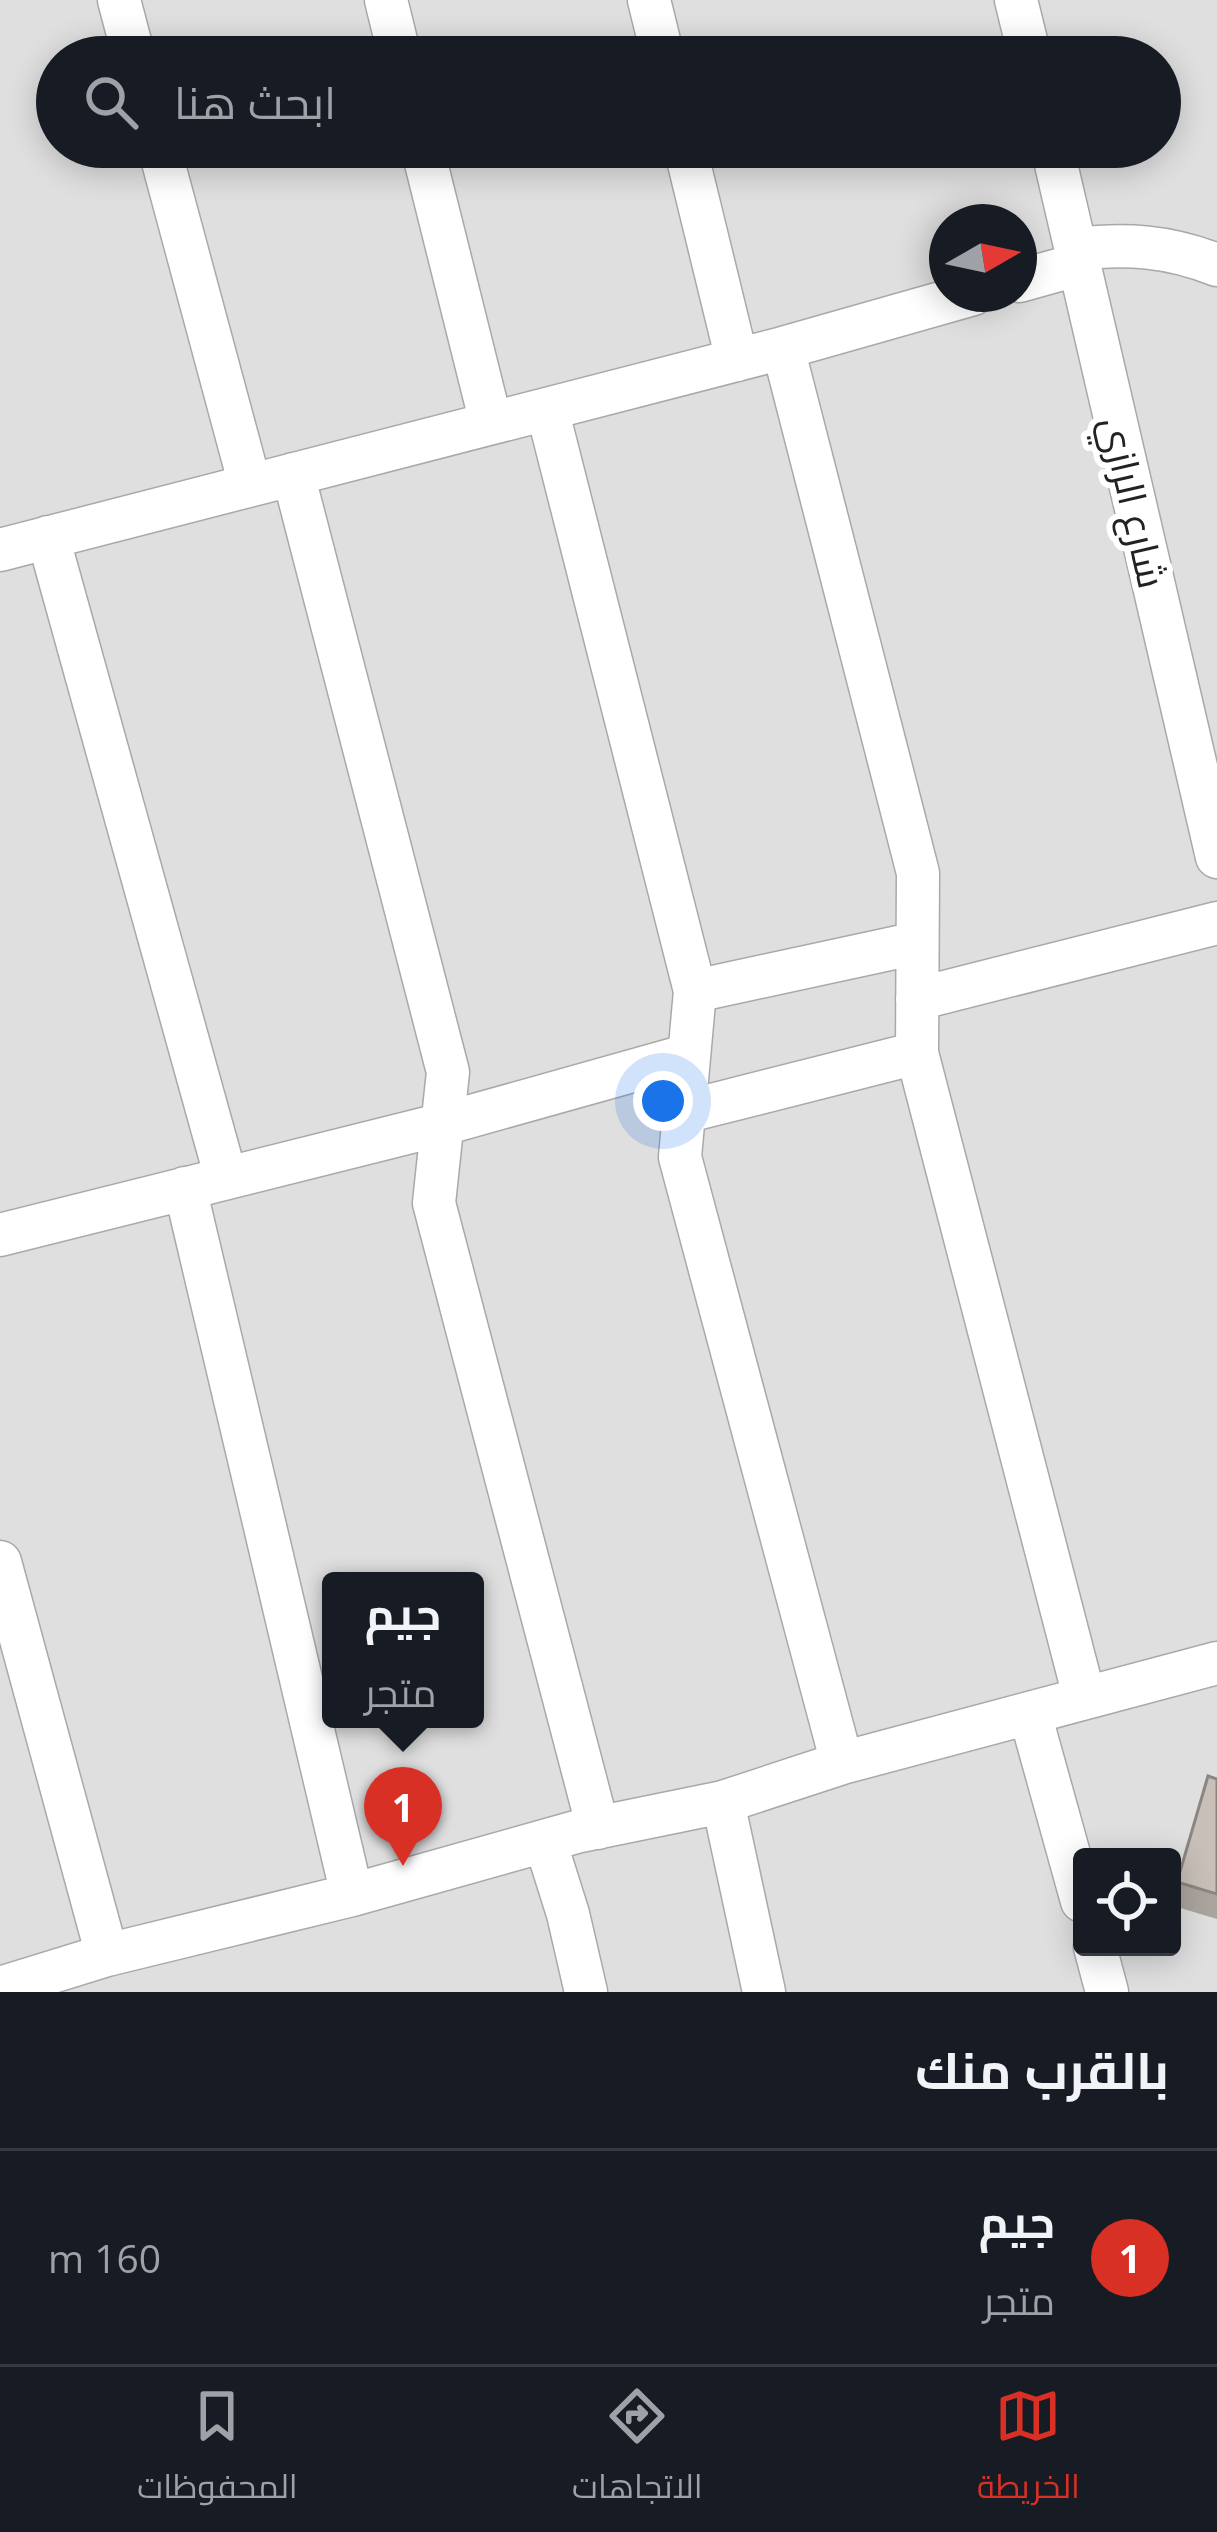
<!DOCTYPE html>
<html lang="ar">
<head>
<meta charset="utf-8">
<style>
	body { margin:0; font-family:"Open Sans",Cairo,sans-serif; background:#242831; color:#f1f3f6; direction:rtl }
	.controls { position:absolute; right:36px; bottom:36px; display:grid; overflow:hidden; border-radius:12px; box-shadow:0 6px 30px #0003 }
	.controls button { width:108px; height:108px; display:grid; place-items:center; padding:0; border:0; border-bottom:3px solid #363941; background:#171b24; color:#f1f3f6; font:60px sans-serif }
	.compass { position:absolute; left:929px; top:204px; width:108px; height:108px; border-radius:50%; background:#171b24; box-shadow:0 6px 30px #0003; rotate:81deg }
	.you { position:absolute; left:663px; top:1101px; width:42px; height:42px; margin:-30px; border:9px solid #fff; border-radius:50%; background:#1a73e8; box-shadow:0 0 0 18px #1a73e833 }
	.badge { display:grid; place-items:center; width:78px; height:78px; border-radius:50%; background:#d93025; color:#fff; font-size:39px; font-weight:700 }
	.pin { position:absolute; translate:-50% -99px; filter:drop-shadow(0 3px 6px #0008) }
	.pin::after { content:''; position:absolute; top:63px; width:42px; height:36px; background:inherit; clip-path:polygon(0 0,100% 0,50% 100%) }
	.popup { position:absolute; left:322px; top:1572px; width:162px; height:156px; box-sizing:border-box; display:grid; place-content:center; border-radius:12px; background:#171b24; filter:drop-shadow(0 3px 9px #0005); font-size:39px; white-space:nowrap; color:#9ea1a6 }
	.popup b { font-size:45px; color:#f1f3f6 }
	.popup::after { content:''; position:absolute; left:50%; top:100%; margin-left:-24px; border:24px solid transparent; border-top-color:#171b24 }
	.list { margin:0; padding:0; list-style:none }
	h2 { display:flex; justify-content:space-between; align-items:center; height:156px; margin:0; padding:0 48px; font-size:51px }
	h2 small { font-size:39px; font-weight:400; color:#9ea1a6 }
	.list li { display:grid; grid-template-columns:78px 1fr auto; gap:36px; align-items:center; box-sizing:border-box; height:216px; padding:0 48px; border-top:3px solid #363941 }
	.list b { display:block; font-size:45px; white-space:nowrap }
	.list p { margin:0; font-size:39px; white-space:nowrap; color:#9ea1a6 }
	.list em { font-size:39px; font-style:normal; color:#9ea1a6 }
	.icon { flex:none; width:66px; height:66px; fill:none; stroke:currentColor; stroke-width:2; stroke-linecap:round; stroke-linejoin:round }
	.map { position:relative; flex:none; width:1217px; height:1992px; overflow:hidden; direction:ltr }
	.search { position:absolute; background:#171b24; box-shadow:0 6px 30px #0003; left:36px; right:36px; top:36px; height:132px; display:flex; align-items:center; gap:30px; box-sizing:border-box; padding:0 42px; border-radius:66px; color:#9ea1a6; font-size:45px }
	.sheet { height:372px; background:#171b24 }
	nav { display:flex; justify-content:space-around; align-items:center; box-sizing:border-box; height:168px; border-top:3px solid #363941; background:#171b24; font-size:33px; color:#9ea1a6 }
	nav a { display:grid; justify-items:center; gap:6px }
	nav .on { color:#d93025 }
	.map>svg:first-child { display:block }
	.residential { fill:#e0dfdf; fill-rule:evenodd }
	.lines { fill:none; stroke-linecap:round; stroke-linejoin:round }
	.minor-casing { stroke:#a9a9a9; stroke-width:45 }
	.minor { stroke:#fff; stroke-width:42 }
	.wall { fill:#aba49e }
	.building { fill:#c7bfb8; stroke:#8b8681; stroke-width:3 }
	.labels { text-anchor:middle; dominant-baseline:central; stroke-width:12; stroke-linejoin:round; paint-order:stroke }
	.street-label { font-size:39px; fill:#222; stroke:#fff }
</style>
</head>
<body>
<div class="map">
<svg width="1217" height="1992" viewBox="0 0 1217 1992">
	<rect width="100%" height="100%" fill="#f2efe9"/>
	<!-- residential -->
	<path class="residential" d="M0,0H1217V1992H0ZM57,57H1160V147H57ZM947,222H1019V294H947ZM331,1581H475V1719H331ZM1082,1857H1172V1947H1082Z"/>
	<g class="lines">
		<!-- minor casing -->
		<g class="minor-casing">
			<path id="minor" d="M119,0L134,57
				M386,0L400,57
				M649,0L663,57
				M1016,0L1030,57
				M159,147L250,485
				M422,147L491,423
				M685,147L737,360
				M1052,147L1217,857
				M1076,249C1127,243 1169,246 1217,265
				M1019,281L1080,264
				M783,348L918,873L917,1053L1084,1696
				M547,409L695,991L680,1157L842,1763
				M293,474L448,1072L434,1203L598,1828
				M48,537L226,1178
				M0,550L783,348L973,294
				M695,991L917,943
				M917,999L1217,923
				M684,1112L917,1053
				M185,1188L352,1895
				M0,1235L443,1124L689,1055
				M0,1562L107,1955
				M1030,1714L1082,1901
				M723,1802L764,1992
				M545,1841L568,1914L586,1992
				M1095,1947L1107,1992
				M0,1988L107,1955L352,1895L576,1832L723,1802L842,1763L1217,1663"/>
		</g>
		<!-- minor -->
		<use href="#minor" class="minor"/>
	</g>
	<!-- wall -->
	<path class="wall" d="M1217,1779V1919L1177,1907V1882Z"/>
	<!-- building -->
	<path class="building" d="M1208,1776L1217,1779V1894L1177,1882Z"/>
	<g class="labels">
		<!-- street labels -->
		<g class="street-label">
			<text transform="translate(1135 502) rotate(77)">شارع الرازي</text>
		</g>
	</g>
</svg>
<div class="controls">
<button><svg class="icon" aria-label="locate" viewBox="0 0 24 24"><circle cx="12" cy="12" r="6"/><path d="M12 2v4M12 18v4M2 12h4M18 12h4"/></svg></button>
</div>
<svg class="compass" viewBox="-18 -18 36 36"><path d="M0-13l5 13h-10z" fill="#e53935"/><path d="M0 13l5-13h-10z" fill="#9ea1a6"/></svg>
<div class="you"></div>
<div class="pin badge" style="left:403px;top:1866px">1</div>
<div class="popup"><b>جيم</b>متجر</div>
<div class="search"><svg class="icon" aria-label="search" viewBox="0 0 24 24"><circle cx="10" cy="10" r="6"/><path d="M15 15l6 6"/></svg>ابحث هنا</div>
</div>
<section class="sheet">
<h2>بالقرب منك<small></small></h2>
<ul class="list">
<li><span class="badge">1</span><div><b>جيم</b><p>متجر</p></div><em>160 m</em></li>
</ul>
</section>
<nav>
<a class="on"><svg class="icon" aria-label="map" viewBox="0 0 24 24"><path d="M3 6l6-2 6 2 6-2v14l-6 2-6-2-6 2zM9 4v14M15 6v14"/></svg>الخريطة</a>
<a><svg class="icon" aria-label="directions" viewBox="0 0 24 24"><path d="M12 3l9 9-9 9-9-9zM9 14v-3h6M13 9l2 2-2 2"/></svg>الاتجاهات</a>
<a><svg class="icon" aria-label="saved" viewBox="0 0 24 24"><path d="M7 4h10v16l-5-4-5 4z"/></svg>المحفوظات</a>
</nav>
</body>
</html>
